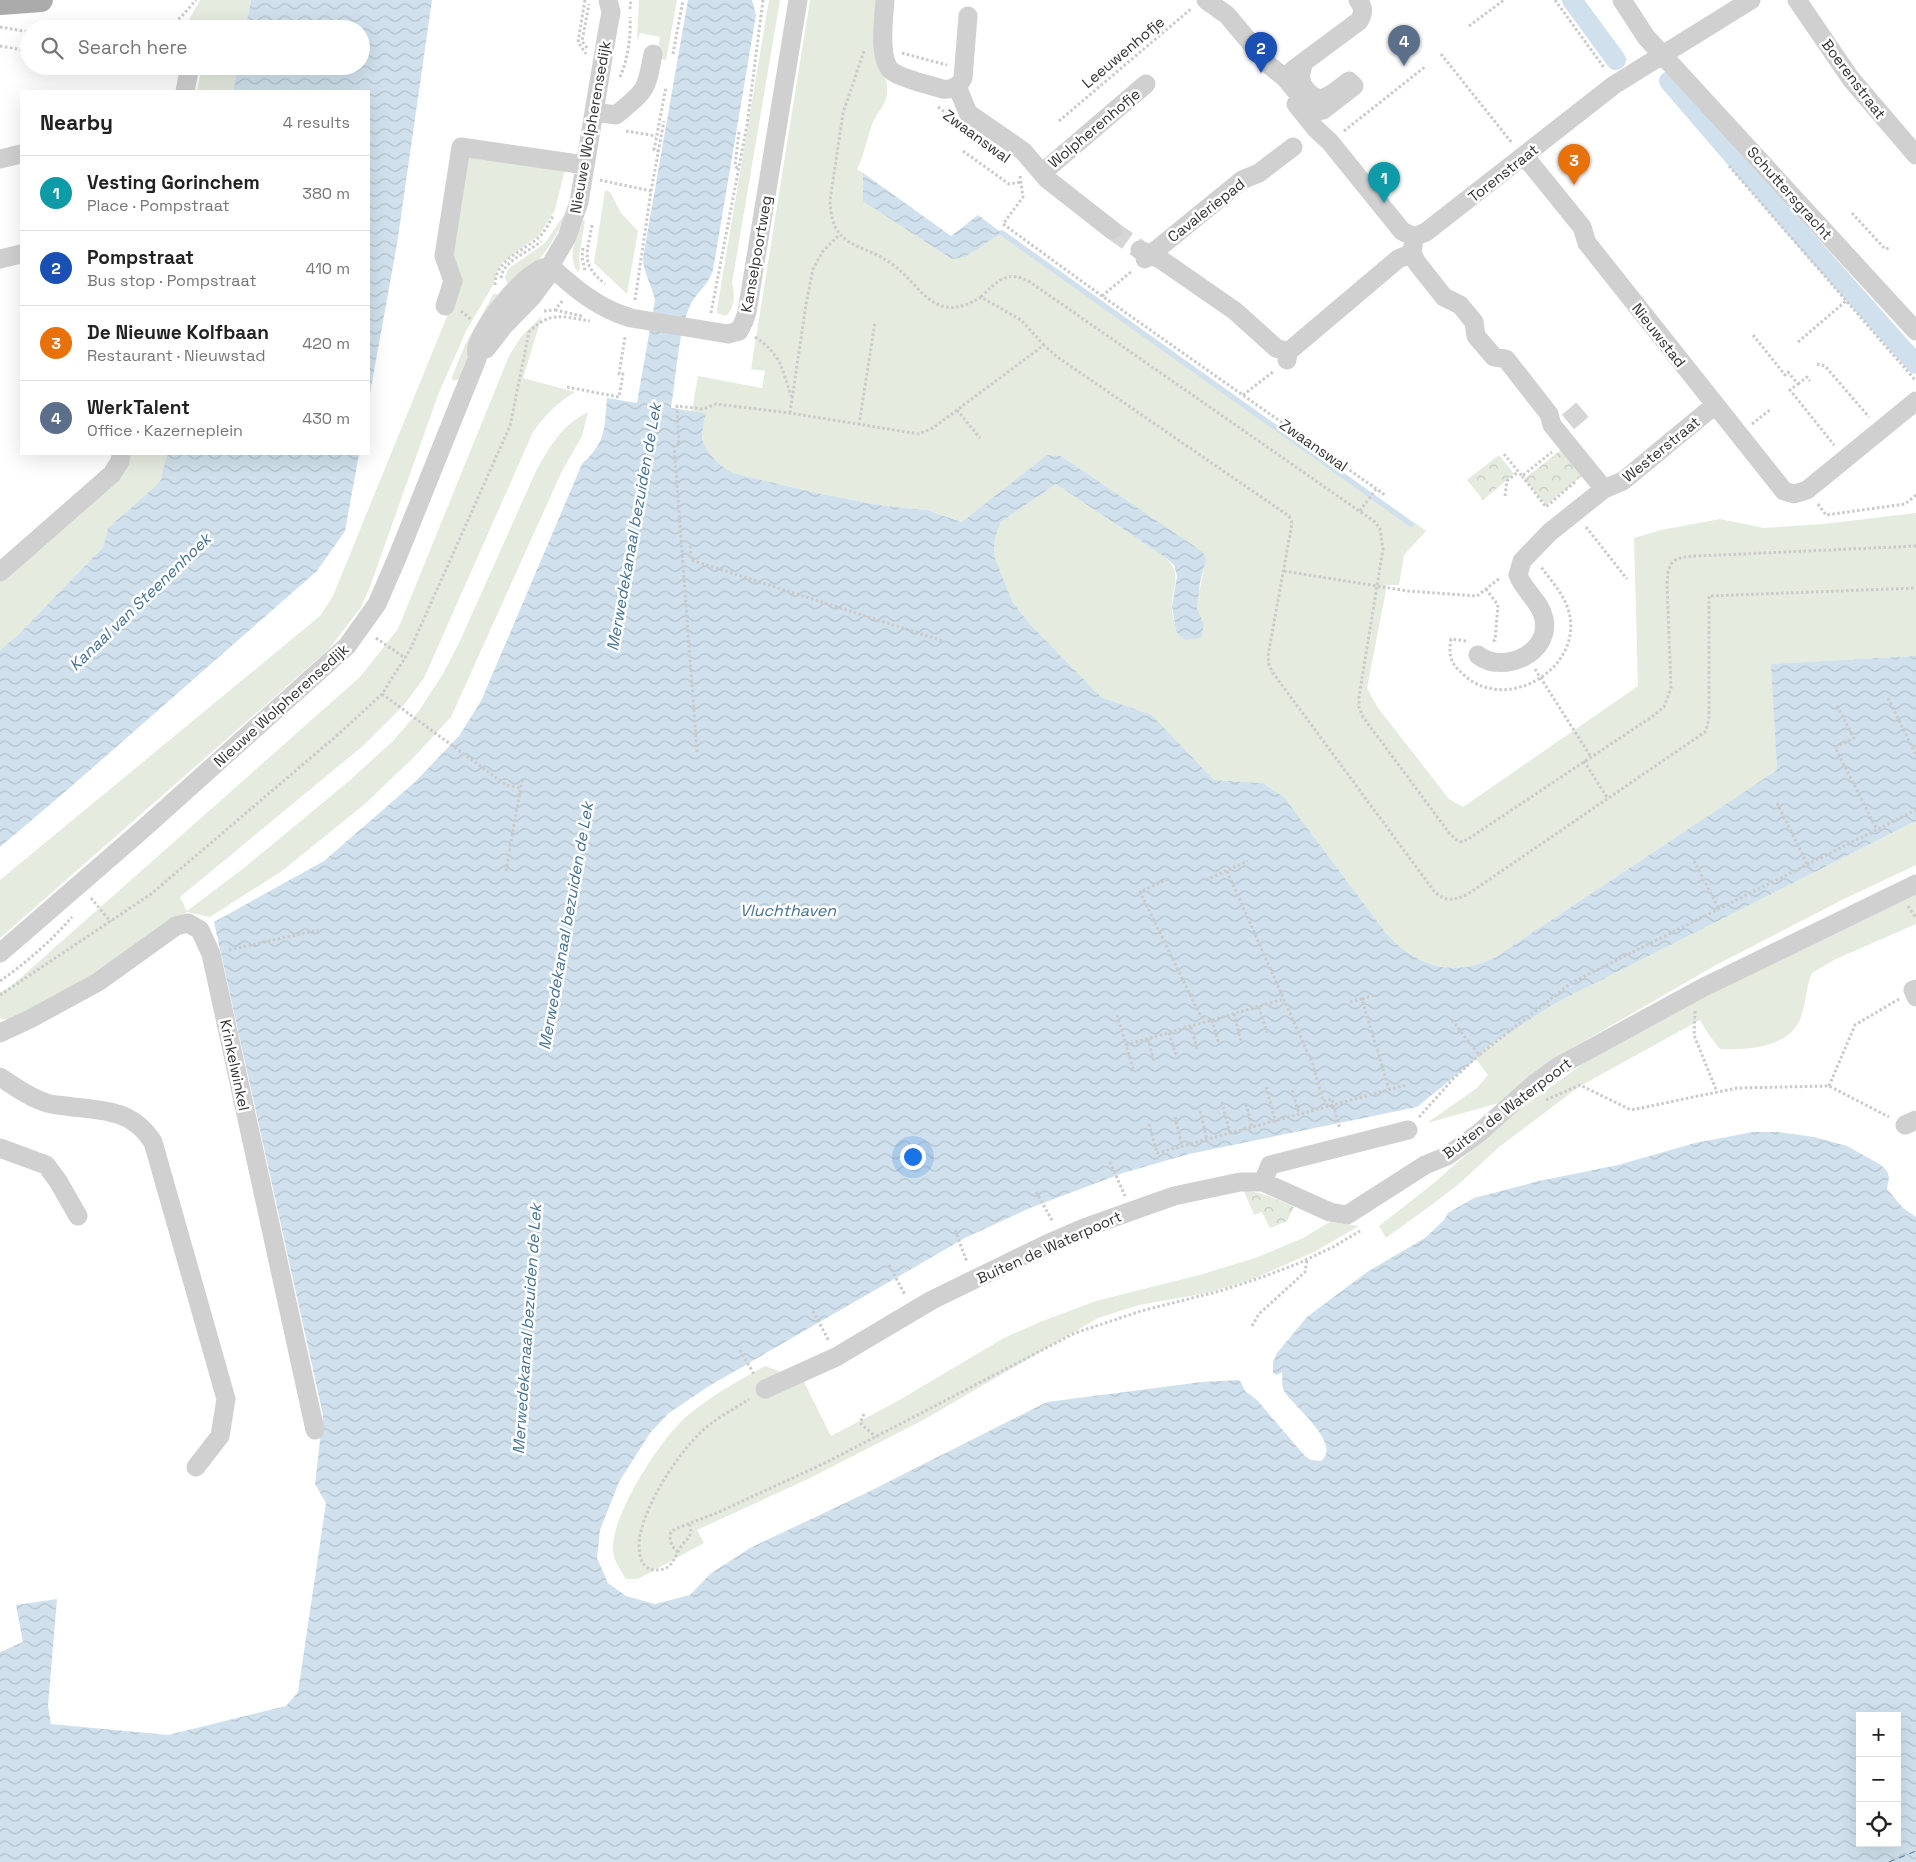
<!DOCTYPE html>
<html lang="en">
<head>
<meta charset="utf-8">
<style>
	body { margin:0; font-family:"Space Grotesk",sans-serif; background:#f2f2f2; color:#222 }
	.controls { position:absolute; right:15px; bottom:15px; display:grid; overflow:hidden; border-radius:0px; box-shadow:0 5px 20px #0002 }
	.controls button { width:45px; height:45px; display:grid; place-items:center; padding:0; border:0; border-bottom:1px solid #e0e0e0; background:#fff; color:#222; font:25px sans-serif }
	.you { position:absolute; left:912px; top:1156px; width:18px; height:18px; margin:-12px; border:4px solid #fff; border-radius:50%; background:#1a73e8; box-shadow:0 0 0 8px #1a73e833 }
	.badge { display:grid; place-items:center; width:32px; height:32px; border-radius:50%; background:#df4047; color:#fff; font-size:16px; font-weight:700 }
	.pin { position:absolute; translate:-50% -41px; filter:drop-shadow(0 1px 2px #0008) }
	.pin::after { content:''; position:absolute; top:26px; width:18px; height:15px; background:inherit; clip-path:polygon(0 0,100% 0,50% 100%) }
	.list { margin:0; padding:0; list-style:none }
	h2 { display:flex; justify-content:space-between; align-items:center; height:65px; margin:0; padding:0 20px; font-size:21px }
	h2 small { font-size:16px; font-weight:400; color:#767676 }
	.list li { display:grid; grid-template-columns:32px 1fr auto; gap:15px; align-items:center; box-sizing:border-box; height:75px; padding:0 20px; border-top:1px solid #e0e0e0 }
	.list b { display:block; font-size:19px; white-space:nowrap }
	.list p { margin:0; font-size:16px; white-space:nowrap; color:#767676 }
	.list em { font-size:16px; font-style:normal; color:#767676 }
	.icon { flex:none; width:28px; height:28px; fill:none; stroke:currentColor; stroke-width:2; stroke-linecap:round; stroke-linejoin:round }
	.map { position:relative; flex:none; width:1916px; height:1862px; overflow:hidden }
	.search { position:absolute; background:#fff; box-shadow:0 5px 20px #0002; left:20px; top:20px; width:350px; height:55px; display:flex; align-items:center; gap:12px; box-sizing:border-box; padding:0 18px; border-radius:28px; color:#767676; font-size:19px }
	.panel { position:absolute; background:#fff; box-shadow:0 5px 20px #0002; left:20px; top:90px; width:350px; height:365px; border-radius:0px }
	.map>svg:first-child { display:block }
	.grass { fill:#e5ebdf }
	.forest { fill:url(#forest-crowns) }
	.water { fill:url(#water-waves); fill-rule:evenodd }
	.lines { fill:none; stroke-linecap:round; stroke-linejoin:round }
	.stream { stroke:#d0e1ed; stroke-width:5.5 }
	.canal { stroke:#d0e1ed; stroke-width:20 }
	.ferry { stroke:#437193; stroke-width:1; stroke-dasharray:6 5; stroke-linecap:butt }
	.minor-tunnel { stroke:#d6d6d6; stroke-width:19; stroke-dasharray:19 9; stroke-linecap:butt }
	.path { stroke:#cacaca; stroke-width:3; stroke-dasharray:2.5 2.5; stroke-linecap:butt }
	.minor { stroke:#d0d0d0; stroke-width:19 }
	.major { stroke:#ababab; stroke-width:24 }
	.labels { text-anchor:middle; dominant-baseline:central; stroke-width:5; stroke-linejoin:round; paint-order:stroke }
	.street-label { font-size:15px; fill:#333; stroke:#fff }
	.water-label { font-size:16px; font-style:italic; fill:#437193; stroke:#fff }
</style>
</head>
<body>
<div class="map">
<svg width="1916" height="1862" viewBox="0 0 1916 1862">
	<defs>
		<pattern id="forest-crowns" width="20" height="18" patternUnits="userSpaceOnUse" patternTransform="scale(1.25)"><rect width="20" height="18" fill="#e5ebdf"/><path d="M2 6a3 3 0 1 1 6 0M12 15a3 3 0 1 1 6 0" fill="none" stroke="#c5cac0"/></pattern>
		<pattern id="water-waves" width="16" height="10" patternUnits="userSpaceOnUse" patternTransform="scale(1.25)"><rect width="16" height="10" fill="#d0e1ed"/><path d="M0 5q4-4 8 0t8 0" fill="none" stroke="#b3c2cc"/></pattern>
	</defs>
	<rect width="100%" height="100%" fill="#fff"/>
	<!-- grass -->
	<path class="grass" d="M200,0H251L245,29H184Z
		M639,0H677L666,60L657,58L660,37L640,33L637,41Z
		M769,0H780L732,283C735,295 735,307 726,316L717,313V309Z
		M810,0H879L877,60C878,69 887,76 887,85C889,107 876,110 871,128C866,141 864,156 857,169L863,173L864,201L965,257L1002,233L1046,267L1411,525L1414,522L1426,531L1404,555L1399,585H1387L1367,688L1378,708L1449,799L1463,807L1638,686L1634,538L1661,530L1720,519L1764,528L1824,524L1916,513V656L1772,664L1777,770L1494,958C1452,978 1416,966 1386,933L1284,797L1263,783L1214,780L1152,715L1101,697L1029,623L1012,601L994,555L995,538L1001,522L1056,484L1166,558C1184,576 1171,586 1172,607C1172,615 1175,623 1176,631L1204,625C1202,620 1198,613 1197,607C1197,588 1209,569 1202,552L1061,456L986,504L963,522L927,510L885,506L821,494L733,473C721,466 704,453 702,437C702,430 704,421 705,413L692,411L698,376L762,388L765,371L751,369Z
		M202,66H238L233,91H197Z
		M463,150L566,165L555,210L539,235L503,262L498,269L493,285L466,331L438,395L371,584L361,607L329,649L0,938V880L320,616L333,596L459,287L449,257Z
		M605,190L610,192L621,213L638,231L627,294L594,263Z
		M564,215V219C549,251 536,265 510,288L505,278L508,269L545,243Z
		M583,220L585,221L579,257L580,268L578,272C566,256 577,236 583,220Z
		M494,293L501,297L471,347L459,379L453,381L452,377L465,345Z
		M542,316L523,378L575,392C557,403 545,415 533,432L424,678L403,706L364,745L180,897L187,911L244,868L349,781L393,741L418,712L443,674L460,641L536,471C551,445 561,426 588,412L582,436L561,473L451,717L414,757L366,803L282,871L210,917L187,912L42,1008L12,1019H0V992L8,989L360,677L398,629L509,356L521,337Z
		M122,454H167L160,482L108,528L103,547L19,634L0,650V574Z
		M1916,821V865L1842,900L1716,965L1553,1059L1499,1103L1427,1123L1477,1088L1488,1075L1476,1059L1487,1047L1554,1004Z
		M1916,890V924L1836,959L1812,973C1806,987 1806,1003 1801,1017C1790,1048 1747,1050 1720,1049L1709,1035L1700,1020L1580,1086L1499,1147L1460,1183L1434,1203L1386,1238L1379,1226L1429,1187L1512,1115L1603,1049L1799,946Z
		M1330,1222L1359,1226L1314,1252L1253,1279L1207,1293L1139,1305L1098,1318L927,1418L810,1478L697,1530L704,1543L638,1579H626C620,1569 612,1559 613,1547C613,1513 661,1438 687,1416C711,1396 738,1381 765,1366L803,1380L831,1436L896,1402L1004,1338L1040,1322L1096,1301L1203,1274L1258,1257L1303,1238Z"/>
	<!-- forest -->
	<path class="forest" d="M1561,450L1582,476L1546,505L1524,479Z
		M1499,455L1514,474L1483,500L1467,480Z
		M1244,1191C1264,1192 1276,1199 1294,1207L1287,1221L1270,1228L1262,1212L1254,1215Z"/>
	<!-- water -->
	<path class="water" d="M251,0H432L397,244L369,399V91H233L238,66H361V29H245Z
		M688,0H752L756,15L713,270C709,285 694,294 689,308C678,334 676,379 671,408L706,413C704,421 702,430 702,437C704,453 721,466 733,473L821,494L885,506L927,510L962,522L1047,455L1061,456L1203,552L1206,560L1200,582L1197,608L1204,625L1201,638L1184,640L1176,631L1172,606L1177,576L1174,565L1166,558L1056,484L1001,522L995,538L994,555L1012,601L1029,623L1101,697L1152,715L1214,780L1263,783L1284,797L1386,933C1416,966 1452,978 1494,958L1777,770L1771,664L1916,656V821L1554,1004L1487,1047L1476,1059L1417,1107L1189,1154L1123,1173L1030,1208L965,1238L709,1386L669,1413L650,1433L619,1482L600,1530L597,1558L608,1583L626,1596L655,1604L690,1595L710,1574L750,1548L864,1494L1047,1402L1202,1382L1238,1380L1241,1382L1245,1391L1257,1400L1305,1456L1311,1460L1321,1461C1343,1444 1293,1406 1284,1391C1281,1386 1283,1378 1282,1372L1277,1375L1273,1373V1362L1277,1353L1307,1317L1367,1272L1425,1238L1444,1220L1448,1213L1474,1198L1539,1181L1618,1165L1695,1143L1753,1132H1778L1814,1137L1847,1146L1881,1165L1887,1171L1889,1177L1887,1189L1903,1208L1916,1217V1862H0V1652L23,1642L16,1605L57,1599L48,1706L51,1724L168,1735L286,1706L298,1692L326,1503L315,1484L323,1415L214,922L324,861L415,782L459,736L481,701L582,464C607,441 604,429 607,398L637,403L655,300C652,285 643,272 643,258ZM1860,1716H1897V1843H1860Z
		M863,173L951,236L978,215L1002,233L965,257L952,259L863,201Z
		M167,454H359L345,531L317,571L66,791L0,847V650L19,634L103,547L108,528L160,482Z"/>
	<g class="lines">
		<!-- stream -->
		<path class="stream" d="M1002,233L1411,524"/>
		<!-- canal -->
		<path class="canal" d="M1572,0L1616,60
			M1669,81L1803,237L1916,364"/>
		<!-- ferry -->
		<path class="ferry" d="M1889,1862L1916,1851"/>
		<!-- minor-tunnel -->
		<path class="minor-tunnel" d="M1112,230L1139,249
			M1568,422L1587,406"/>
		<!-- path -->
		<path class="path" d="M585,0L578,42L586,54
			M1555,0L1605,69
			M630,9L631,0
			M1469,26L1504,0
			M0,27L29,32
			M167,29L182,16L196,0
			M0,46L29,51
			M587,48L582,41L589,4
			M864,51L843,113L830,201C832,250 860,241 892,264C922,285 933,327 981,297L1021,320L1044,345
			M902,53L947,65
			M673,54L683,0
			M1441,54L1512,143
			M119,66L129,68L131,66
			M620,77C628,59 631,37 630,17
			M938,107L949,115
			M1059,121L1192,8
			M626,131L656,136
			M1344,131L1426,66
			M739,132L735,166L739,170
			M659,151L654,150L666,87
			M963,151L1009,184L1021,182
			M1729,166L1916,381
			M1020,176L1023,197L1003,224L1102,296L1385,495
			M600,180L651,191
			M1852,213L1885,249L1890,248
			M592,225C587,255 580,263 605,284
			M583,248L582,257L585,271
			M501,278C504,259 529,253 541,241
			M495,285C495,260 522,252 538,238C545,232 549,223 553,216
			M1102,296L1132,271
			M981,297C997,281 1008,269 1030,282L1375,522L1380,529L1383,549L1359,697V707L1363,717L1450,834L1457,840L1462,842L1468,839L1653,716L1664,707L1671,688L1667,584C1668,559 1674,557 1698,556L1916,546
			M635,300L651,191L664,121
			M555,310L582,316
			M461,311L472,320
			M544,311L555,310L563,300
			M711,313L747,125L763,0
			M1753,335L1785,375L1788,372L1798,384L1790,390L1834,445
			M755,337C781,354 782,369 791,396
			M1798,342L1846,301
			M1817,364L1825,366L1869,417
			M1798,384L1807,377L1810,381
			M567,387L619,397L623,374H619L625,337L623,336
			M1243,395L1274,371
			M957,410L980,438
			M790,413L806,304L813,269L823,251L839,235
			M1752,424L1771,409
			M859,425L875,322
			M1504,454L1522,476L1552,452
			M1522,476L1546,507L1575,482
			M1505,496L1507,481L1518,472
			M1818,504L1826,515L1905,504L1916,495
			M1360,511L1376,489
			M1586,527L1627,579
			M690,546L691,560L943,641
			M1284,571L1408,591L1477,596L1500,578
			M1486,589L1498,605L1495,640L1492,642
			M376,638L405,658
			M1466,641L1451,639C1448,657 1451,664 1465,676C1510,715 1589,664 1567,606C1561,591 1550,579 1541,567
			M1535,669L1591,757
			M382,694L506,785L520,788
			M1888,698L1916,755
			M1837,706L1854,738L1835,747L1877,830
			M697,752L674,445H679L677,406L703,409L716,404L790,413L919,434L933,428L1044,345L1056,356L1289,516L1292,523L1268,656L1269,665L1273,673L1434,891C1445,902 1454,901 1468,894L1705,732L1709,720V596L1916,588
			M1584,761L1608,799
			M1777,803L1808,866
			M1694,861L1719,909
			M506,871L522,780
			M1227,871L1313,1065L1323,1101L1332,1099L1340,1129
			M1168,879L1140,892L1204,1023
			M1206,880L1248,861
			M91,898L111,922
			M1908,906L1916,918
			M229,950L318,930
			M0,981C26,963 51,941 72,917
			M0,995L151,894L341,732L382,694L410,650L510,426L529,332C551,310 563,317 590,321
			M1362,999L1374,995
			M1350,1002L1362,999L1389,1089
			M1259,1007L1267,1033
			M1695,1011L1694,1035L1717,1092
			M1234,1014L1241,1041
			M1117,1015L1126,1045
			M1212,1020L1219,1044
			M1452,1020L1479,1055L1571,983L1916,810
			M1191,1027L1197,1049
			M1169,1033L1176,1055
			M1148,1039L1154,1061
			M1133,1069L1126,1045L1284,999
			M1829,1086L1855,1025L1899,999
			M1266,1087L1275,1120
			M1292,1090L1299,1114
			M1546,1100L1580,1085L1631,1110L1737,1088L1829,1086L1889,1117
			M1222,1102L1230,1133
			M1246,1104L1252,1127
			M1200,1111L1207,1139
			M1175,1117L1182,1146
			M1419,1117L1454,1078L1479,1055
			M1149,1124L1157,1153L1406,1085
			M1110,1162L1125,1196
			M1036,1192L1053,1222
			M955,1230L967,1262
			M889,1265L905,1295
			M813,1311L829,1341
			M1252,1326L1259,1314L1305,1272L1307,1260
			M740,1350L755,1376
			M864,1414L860,1423L876,1437
			M689,1524C693,1534 689,1537 683,1544C677,1551 675,1561 669,1566C665,1570 659,1570 654,1570C638,1568 638,1548 640,1535C647,1501 677,1455 702,1431C716,1418 734,1409 749,1399
			M678,1552C672,1548 668,1539 671,1532L675,1529L719,1512L827,1462L1075,1333L1141,1311L1220,1291L1257,1279L1297,1264L1333,1247L1360,1231"/>
		<!-- minor -->
		<path class="minor" d="M885,0C884,18 877,61 893,72C903,79 930,85 942,89C951,90 959,87 963,78L968,16
			M1206,0L1227,15L1269,65L1285,78L1309,107L1318,111L1323,110L1354,86L1349,81C1342,86 1332,96 1323,98C1313,100 1302,88 1301,79C1300,74 1302,68 1304,63
			M1622,0L1646,37L1916,331
			M1797,0L1851,79L1916,155
			M1293,70L1359,21C1364,12 1364,8 1358,0
			M957,86L968,113L1023,151L1047,179L1112,230
			M185,91L190,66
			M1296,104L1316,129L1330,142L1402,231L1414,237
			M595,112L616,115C646,90 646,92 653,54
			M1523,157L1531,164L1582,227L1587,243L1784,491L1794,494L1807,490L1916,401
			M0,159L21,154
			M1042,173L1146,84
			M1414,237L1426,232L1614,85L1751,0
			M1414,237L1412,253L1417,263L1444,297L1460,305L1474,322L1476,336L1494,357L1506,359L1549,414L1552,425L1604,489
			M1140,250L1160,259L1235,311L1276,348L1288,352
			M0,259L21,254
			M1145,259L1242,180L1259,173L1293,147
			M550,266C574,288 599,309 631,318L728,334L739,331L744,321L747,312L798,0
			M445,306L453,281L444,256L461,147L585,165
			M486,349L503,327L532,297L546,278L550,266L567,237L579,202L607,34L611,12L608,0
			M1287,360L1288,352L1398,259L1412,253
			M0,572L112,474L120,461L121,454
			M1478,655C1503,675 1551,653 1544,619C1541,602 1524,591 1518,575L1522,561L1550,532L1604,489L1623,481L1715,405
			M0,953L143,829L347,646L377,604L397,558L477,359C477,355 476,350 477,347C483,324 526,269 550,266
			M1916,989L1913,990L1916,997
			M0,1033L30,1019L98,982L176,926L188,923L200,930L211,954L315,1430
			M0,1077C14,1086 30,1098 47,1103C52,1105 60,1105 66,1106C102,1111 131,1108 153,1142L226,1399L220,1436L196,1467
			M1905,1125L1916,1120
			M0,1148L46,1165L58,1181L78,1216
			M1263,1182L1270,1165L1408,1130
			M765,1389L836,1357L932,1300L1047,1244L1084,1228L1174,1196L1240,1182H1263L1330,1212L1347,1215L1425,1165L1447,1156L1479,1133L1534,1084L1559,1066L1702,988L1916,884"/>
		<!-- major -->
		<path class="major" d="M0,3L41,0"/>
	</g>
	<g class="labels">
		<!-- street labels -->
		<g class="street-label">
			<text transform="translate(1123 52) rotate(-40)">Leeuwenhofje</text>
			<text transform="translate(1854 79) rotate(53)">Boerenstraat</text>
			<text transform="translate(590 127) rotate(-80)">Nieuwe Wolpherensedijk</text>
			<text transform="translate(1094 128) rotate(-40)">Wolpherenhofje</text>
			<text transform="translate(977 136) rotate(36)">Zwaanswal</text>
			<text transform="translate(1503 173) rotate(-38)">Torenstraat</text>
			<text transform="translate(1790 193) rotate(48)">Schuttersgracht</text>
			<text transform="translate(1206 210) rotate(-38)">Cavaleriepad</text>
			<text transform="translate(756 254) rotate(-80)">Kanselpoortweg</text>
			<text transform="translate(1659 335) rotate(52)">Nieuwstad</text>
			<text transform="translate(1314 445) rotate(35)">Zwaanswal</text>
			<text transform="translate(1661 449) rotate(-39)">Westerstraat</text>
			<text transform="translate(281 705) rotate(-42)">Nieuwe Wolpherensedijk</text>
			<text transform="translate(235 1065) rotate(78)">Krinkelwinkel</text>
			<text transform="translate(1507 1108) rotate(-37)">Buiten de Waterpoort</text>
			<text transform="translate(1049 1247) rotate(-24)">Buiten de Waterpoort</text>
		</g>
		<!-- water labels -->
		<g class="water-label">
			<text transform="translate(634 527) rotate(-80)">Merwedekanaal bezuiden de Lek</text>
			<text transform="translate(140 602) rotate(-44)">Kanaal van Steenenhoek</text>
			<text x="788" y="910">Vluchthaven</text>
			<text transform="translate(566 926) rotate(-80)">Merwedekanaal bezuiden de Lek</text>
			<text transform="translate(527 1329) rotate(-86)">Merwedekanaal bezuiden de Lek</text>
		</g>
	</g>
</svg>
<div class="controls">
<button>+</button>
<button>−</button>
<button><svg class="icon" aria-label="locate" viewBox="0 0 24 24"><circle cx="12" cy="12" r="6"/><path d="M12 2v4M12 18v4M2 12h4M18 12h4"/></svg></button>
</div>
<div class="you"></div>
<div class="pin badge" style="left:1384px;top:203px;background:#0f9aa8">1</div>
<div class="pin badge" style="left:1261px;top:73px;background:#1a4fb4">2</div>
<div class="pin badge" style="left:1574px;top:185px;background:#e8710a">3</div>
<div class="pin badge" style="left:1404px;top:66px;background:#5c6f8a">4</div>
<div class="search"><svg class="icon" aria-label="search" viewBox="0 0 24 24"><circle cx="10" cy="10" r="6"/><path d="M15 15l6 6"/></svg>Search here</div>
<section class="panel">
<h2>Nearby<small>4 results</small></h2>
<ul class="list">
<li><span class="badge" style="background:#0f9aa8">1</span><div><b>Vesting Gorinchem</b><p>Place · Pompstraat</p></div><em>380 m</em></li>
<li><span class="badge" style="background:#1a4fb4">2</span><div><b>Pompstraat</b><p>Bus stop · Pompstraat</p></div><em>410 m</em></li>
<li><span class="badge" style="background:#e8710a">3</span><div><b>De Nieuwe Kolfbaan</b><p>Restaurant · Nieuwstad</p></div><em>420 m</em></li>
<li><span class="badge" style="background:#5c6f8a">4</span><div><b>WerkTalent</b><p>Office · Kazerneplein</p></div><em>430 m</em></li>
</ul>
</section>
</div>
</body>
</html>
